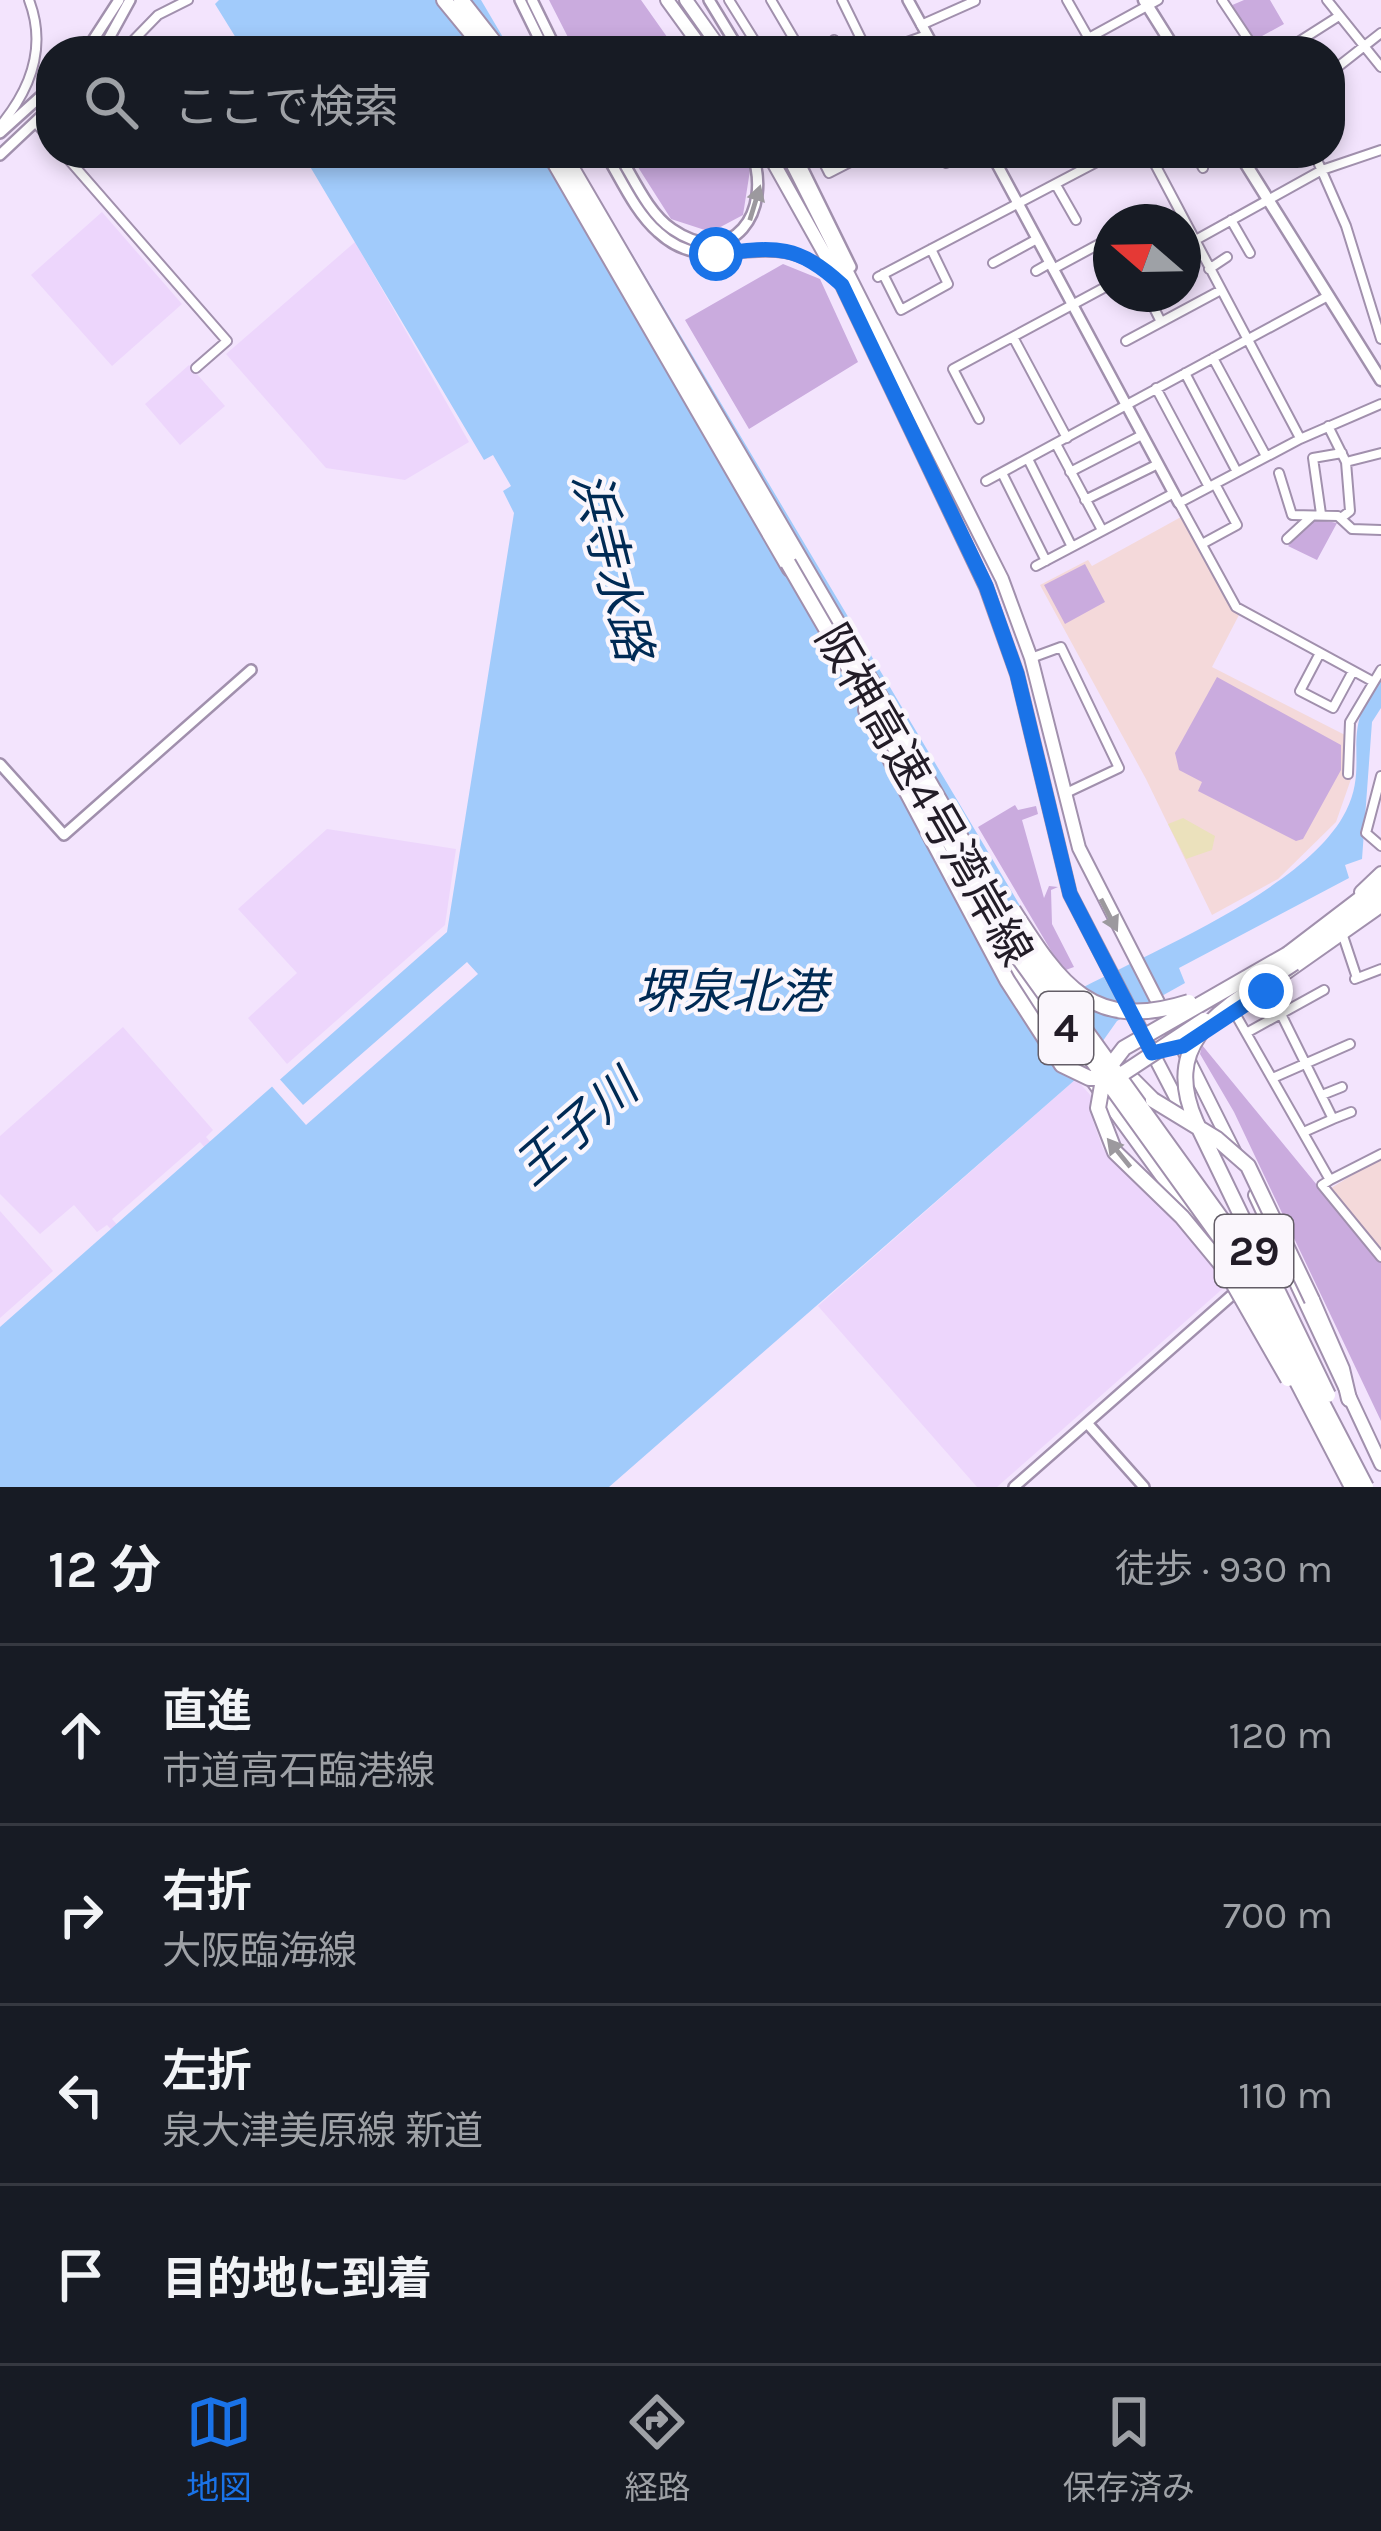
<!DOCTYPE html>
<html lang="ja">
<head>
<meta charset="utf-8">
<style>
	body { margin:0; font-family:Karla,"Noto Sans JP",sans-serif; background:#20242c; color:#f1f3f6 }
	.compass { position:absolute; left:1093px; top:204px; width:108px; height:108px; border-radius:50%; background:#171b24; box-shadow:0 6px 18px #0003; rotate:290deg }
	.stop { position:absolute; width:36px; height:36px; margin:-27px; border:9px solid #1a73e8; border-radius:50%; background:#fff }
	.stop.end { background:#1a73e8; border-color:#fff; box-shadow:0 3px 12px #0008 }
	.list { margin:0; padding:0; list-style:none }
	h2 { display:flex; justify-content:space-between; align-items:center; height:156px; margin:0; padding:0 48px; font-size:51px }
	h2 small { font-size:39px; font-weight:400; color:#9ea1a6 }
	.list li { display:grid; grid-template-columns:78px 1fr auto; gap:36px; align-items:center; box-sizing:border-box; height:180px; padding:0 48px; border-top:3px solid #363941 }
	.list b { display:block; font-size:45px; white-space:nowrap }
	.list p { margin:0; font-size:39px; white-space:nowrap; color:#9ea1a6 }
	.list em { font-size:39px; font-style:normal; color:#9ea1a6 }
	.icon { flex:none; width:66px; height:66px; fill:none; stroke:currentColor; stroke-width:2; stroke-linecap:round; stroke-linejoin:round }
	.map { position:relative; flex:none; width:1381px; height:1487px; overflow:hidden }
	.search { position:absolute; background:#171b24; box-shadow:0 6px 18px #0003; left:36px; right:36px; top:36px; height:132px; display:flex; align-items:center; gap:30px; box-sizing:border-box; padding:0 42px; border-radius:48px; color:#9ea1a6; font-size:45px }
	.sheet { height:876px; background:#171b24 }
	nav { display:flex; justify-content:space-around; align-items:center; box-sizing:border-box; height:168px; border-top:3px solid #363941; background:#171b24; font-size:33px; color:#9ea1a6 }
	nav a { display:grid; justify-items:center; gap:6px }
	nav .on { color:#1a73e8 }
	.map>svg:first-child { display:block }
	.built { fill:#edd6fc; fill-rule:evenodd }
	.education { fill:#f4d9da }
	.green { fill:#caabde }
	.sand { fill:#ebe1bc }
	.water { fill:#a1cbfb }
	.pier { fill:#f3e4fd }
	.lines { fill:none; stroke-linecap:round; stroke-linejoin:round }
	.minor-casing { stroke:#a190ad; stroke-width:12 }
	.tertiary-casing { stroke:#a190ad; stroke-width:14 }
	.secondary-casing { stroke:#a190ad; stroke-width:15 }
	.primary-casing { stroke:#a190ad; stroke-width:16 }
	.motorway-casing { stroke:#a190ad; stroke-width:18 }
	.minor { stroke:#fff; stroke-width:8 }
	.tertiary { stroke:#fff; stroke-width:9 }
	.secondary { stroke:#fff; stroke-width:10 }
	.primary { stroke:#fff; stroke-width:12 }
	.motorway { stroke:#fff; stroke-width:14 }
	.motorway-bridge-casing { stroke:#a190ad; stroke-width:18; stroke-linecap:butt }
	.motorway-bridge { stroke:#fff; stroke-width:14 }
	.oneway { fill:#9c999e }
	.route { stroke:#1a73e8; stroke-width:15 }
	.labels { text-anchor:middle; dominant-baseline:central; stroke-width:9; stroke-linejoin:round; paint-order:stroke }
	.shield { fill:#faf6fc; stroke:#635d67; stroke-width:3 }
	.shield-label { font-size:42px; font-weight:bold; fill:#221c27 }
	.street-label { font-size:45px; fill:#221c27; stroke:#faf6fc }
	.water-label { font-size:48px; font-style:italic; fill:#002a54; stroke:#faf6fc }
</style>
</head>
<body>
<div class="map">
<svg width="1381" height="1487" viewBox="0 0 1381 1487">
	<rect width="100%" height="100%" fill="#f3e4fd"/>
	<!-- built -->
	<path class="built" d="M102,212L182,304L112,366L31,275Z
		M355,242L469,442L405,480L326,468L226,354Z
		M189,365L225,406L180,445L145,404Z
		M327,829L456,849L445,925L287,1064L248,1018L297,973L238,909Z
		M123,1027L213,1130L206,1137L231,1165L235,1158L251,1175L146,1268L107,1225L97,1232L74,1205L40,1234L0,1194V1136ZM200,1142L227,1174L137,1247L112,1219Z
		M1076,1079L1092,1097L1090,1112L1103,1149L1184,1228L1228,1284L997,1487H977L818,1306Z
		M0,1211L53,1271L0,1318Z"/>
	<!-- education -->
	<path class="education" d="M1181,517L1239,615L1212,667L1345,735L1344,771L1351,779L1336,822L1278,879L1212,915L1146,779L1040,585L1088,560L1092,566Z
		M1381,1157V1254L1328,1190Z"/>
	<!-- green -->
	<path class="green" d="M549,0H641L677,51H575Z
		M1244,0H1270L1284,24L1253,41L1230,6Z
		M629,153H745L751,164L743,215L711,232L671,219Z
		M783,264L820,279L858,362L749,429L685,320Z
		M1316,519L1337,523L1317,560L1288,546Z
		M1085,564L1105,602L1065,624L1044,585Z
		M1217,677L1341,745V770L1303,839L1296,841L1198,791L1202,782L1179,770L1175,753Z
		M1015,805L1018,810L1036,806L1038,814L1022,820L1044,898L1049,886L1058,887L1051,890L1052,924L1074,967L1063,971L978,827Z
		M1202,1045L1381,1263V1421L1234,1112L1200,1054Z"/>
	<!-- sand -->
	<path class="sand" d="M1183,818L1215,836L1212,850L1186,859L1168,824Z"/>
	<!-- water -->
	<path class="water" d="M219,0H481L511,51H244L215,4Z
		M302,153H572L1072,993C1149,952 1307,889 1346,811C1371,762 1337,731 1381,680V708L1372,722L1362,859L1345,865L1349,878L1179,968L1185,983L1117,1021L1076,1079L609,1487H0V1327L447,932L514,513L503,491L511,486L493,455L484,460Z"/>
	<!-- pier -->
	<path class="pier" d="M467,962L478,974L306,1125L268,1082L276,1075L303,1105Z"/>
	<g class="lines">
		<!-- minor casing -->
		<g class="minor-casing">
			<path id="minor" d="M729,0L761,51
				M771,0L801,51
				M842,0L867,51
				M1067,0L1096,51
				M1222,0L1256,51
				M1327,0L1381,67
				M921,25L975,1
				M834,40L840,51
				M893,47L927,35
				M123,51L158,15L188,0
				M1065,51L1158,0
				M1284,51L1339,16
				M1330,73L1381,33
				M36,123L51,140
				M0,126C31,89 47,47 29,0
				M63,153L227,341L196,368
				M819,153L829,173L868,153
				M1149,153L1300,438
				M1195,153L1203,168
				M1314,153L1346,226L1381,339
				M946,163L965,153
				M1056,185L1076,220
				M1231,220L1250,253
				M1183,247L1322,170L1381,150
				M993,263L1037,239
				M1053,269L1101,243
				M1209,269L1227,257
				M1036,271L1050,263
				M883,274L901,310L948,284L931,249
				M878,277L1114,153
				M1147,294L1161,322
				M1013,337L1067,438
				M1126,341L1221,290
				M1213,358L1266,456
				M1185,373L1237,472
				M1156,388L1209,487
				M979,419L953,369L1111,284
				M1328,426L1346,462L1350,511L1341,518
				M1056,444L1102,530
				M1028,459L1072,547
				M1346,462L1381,453
				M1070,472L1142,435
				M1002,473L1046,561
				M1279,473L1292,515L1338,516L1352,529L1381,530
				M986,481L1328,296
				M1085,500L1158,464
				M1321,514L1313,458L1342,453
				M1287,539L1312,516
				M1202,544L1237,525L1215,484
				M1036,566L1174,493
				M1320,653L1300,691L1333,708L1353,671
				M1031,658L1061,647L1119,768L1064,794
				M1372,681L1236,607L1179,503L1300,439L1381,404
				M1348,774L1350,722L1381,670
				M1381,776L1366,833L1381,846
				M1343,936L1357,978
				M1355,979L1381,969
				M1233,1010L1330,1180L1322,1185L1381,1257
				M1280,1012L1333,1119L1306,1131
				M1248,1032L1324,990
				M1275,1077L1350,1044
				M1322,1095L1342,1087
				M1333,1119L1351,1112
				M1330,1180L1381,1154"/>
		</g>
		<!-- tertiary casing -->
		<g class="tertiary-casing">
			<path id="tertiary" d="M520,0L545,51
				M532,0L557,51
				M709,0L740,51
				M908,0L936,51
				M86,51L119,0
				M102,51L130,0
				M0,133L51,87
				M605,153C621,179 635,212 658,232C714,284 769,218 833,277
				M618,153C633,177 648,213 672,229C733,271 773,211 752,153
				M795,153L851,267
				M991,153L1179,503
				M0,155L51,107
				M0,764L64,835L251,670
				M1087,1423L1144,1487
				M1014,1487L1240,1288"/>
		</g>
		<!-- secondary casing -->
		<g class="secondary-casing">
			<path id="secondary" d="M1144,0L1176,51
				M1239,153L1381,380"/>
		</g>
		<!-- primary casing -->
		<g class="primary-casing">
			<path id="primary" d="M667,0L704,51
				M686,0L722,51
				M768,153L842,285L986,587L1017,674L1070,894L1188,1121
				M787,153L1002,579L1031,658L1079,848L1165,1016
				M1361,892L1381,873
				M1236,1008L1381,906
				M1175,1033L1236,1155
				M1255,1195L1381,1464"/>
		</g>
		<!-- motorway casing -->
		<g class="motorway-casing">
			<path id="motorway" d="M444,0L486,51
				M461,0L501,51
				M549,153L790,569
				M563,153L857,656
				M866,710L900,779
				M996,946L1215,1248
				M1288,954L1381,883
				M1294,963L1381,897
				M1119,1066L1153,1100
				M1312,1300L1342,1369L1349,1399"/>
		</g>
		<!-- minor -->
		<use href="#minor" class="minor"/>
		<!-- tertiary -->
		<use href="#tertiary" class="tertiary"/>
		<!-- secondary -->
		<use href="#secondary" class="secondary"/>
		<!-- primary -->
		<use href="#primary" class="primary"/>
		<!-- motorway -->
		<use href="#motorway" class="motorway"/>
		<!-- motorway-bridge casing -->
		<g class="motorway-bridge-casing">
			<path id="motorway-bridge" d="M788,563L1010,946L1228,1249L1352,1487
				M851,646L1018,937L1239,1243L1366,1487
				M900,779L1007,980L1062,1065L1089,1078H1116L1204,1020
				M1013,910C1061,985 1092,1033 1189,1002
				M1294,963C1232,1005 1157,1034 1196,1122L1328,1395
				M1153,1100L1217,1139L1248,1166L1312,1300
				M1288,1379L1225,1269L1182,1217L1115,1152L1098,1108L1104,1074L1124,1048L1288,954"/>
		</g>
		<!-- motorway-bridge -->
		<use href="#motorway-bridge" class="motorway-bridge"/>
	</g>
	<!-- one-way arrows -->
	<defs><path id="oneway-solid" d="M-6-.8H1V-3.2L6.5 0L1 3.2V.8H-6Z" transform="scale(3)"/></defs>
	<g class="oneway">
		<use href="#oneway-solid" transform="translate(755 203) rotate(-73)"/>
		<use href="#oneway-solid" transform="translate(1109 915) rotate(63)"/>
		<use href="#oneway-solid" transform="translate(1119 1153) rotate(-129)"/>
	</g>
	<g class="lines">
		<!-- route -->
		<path class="route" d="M716,254C775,247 796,243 842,285L986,586L1017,674L1070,894L1152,1053L1183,1046L1266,991"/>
	</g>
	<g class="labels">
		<!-- shield labels -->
		<g class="shield">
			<rect x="1039" y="992" width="54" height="72" rx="9"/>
			<rect x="1215" y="1215" width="78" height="72" rx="9"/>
		</g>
		<g class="shield-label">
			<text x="1066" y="1028">4</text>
			<text x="1254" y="1251">29</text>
		</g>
		<!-- street labels -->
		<g class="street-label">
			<text transform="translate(924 795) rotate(60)">阪神高速4号湾岸線</text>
		</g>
		<!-- water labels -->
		<g class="water-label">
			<text transform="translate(612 566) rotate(76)">浜寺水路</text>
			<text x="731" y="992">堺泉北港</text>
			<text transform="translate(576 1128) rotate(-41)">王子川</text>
		</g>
	</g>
</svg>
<svg class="compass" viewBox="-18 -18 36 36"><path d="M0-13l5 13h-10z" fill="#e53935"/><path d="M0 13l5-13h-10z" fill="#9ea1a6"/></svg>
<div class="stop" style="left:716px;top:254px"></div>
<div class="stop end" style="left:1266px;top:991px"></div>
<div class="search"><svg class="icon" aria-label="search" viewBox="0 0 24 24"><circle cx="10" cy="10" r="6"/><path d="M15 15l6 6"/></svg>ここで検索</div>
</div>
<section class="sheet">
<h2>12 分<small>徒歩 · 930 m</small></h2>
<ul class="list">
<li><svg class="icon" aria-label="ahead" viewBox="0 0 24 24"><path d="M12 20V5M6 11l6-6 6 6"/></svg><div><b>直進</b><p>市道高石臨港線</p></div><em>120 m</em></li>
<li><svg class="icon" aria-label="right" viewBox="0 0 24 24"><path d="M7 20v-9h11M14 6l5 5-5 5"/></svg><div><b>右折</b><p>大阪臨海線</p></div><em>700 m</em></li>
<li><svg class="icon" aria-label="left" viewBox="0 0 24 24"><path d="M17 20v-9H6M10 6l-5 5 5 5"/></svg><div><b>左折</b><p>泉大津美原線 新道</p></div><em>110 m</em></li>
<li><svg class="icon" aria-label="arrive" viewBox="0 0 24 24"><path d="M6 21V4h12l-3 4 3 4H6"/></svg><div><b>目的地に到着</b></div></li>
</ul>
</section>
<nav>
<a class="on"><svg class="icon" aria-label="map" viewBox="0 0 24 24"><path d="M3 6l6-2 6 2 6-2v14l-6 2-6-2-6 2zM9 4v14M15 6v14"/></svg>地図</a>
<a><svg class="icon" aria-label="directions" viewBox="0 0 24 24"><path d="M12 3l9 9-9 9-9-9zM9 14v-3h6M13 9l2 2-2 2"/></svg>経路</a>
<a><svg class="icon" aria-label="saved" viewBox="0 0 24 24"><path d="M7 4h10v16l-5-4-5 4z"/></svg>保存済み</a>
</nav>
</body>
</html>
